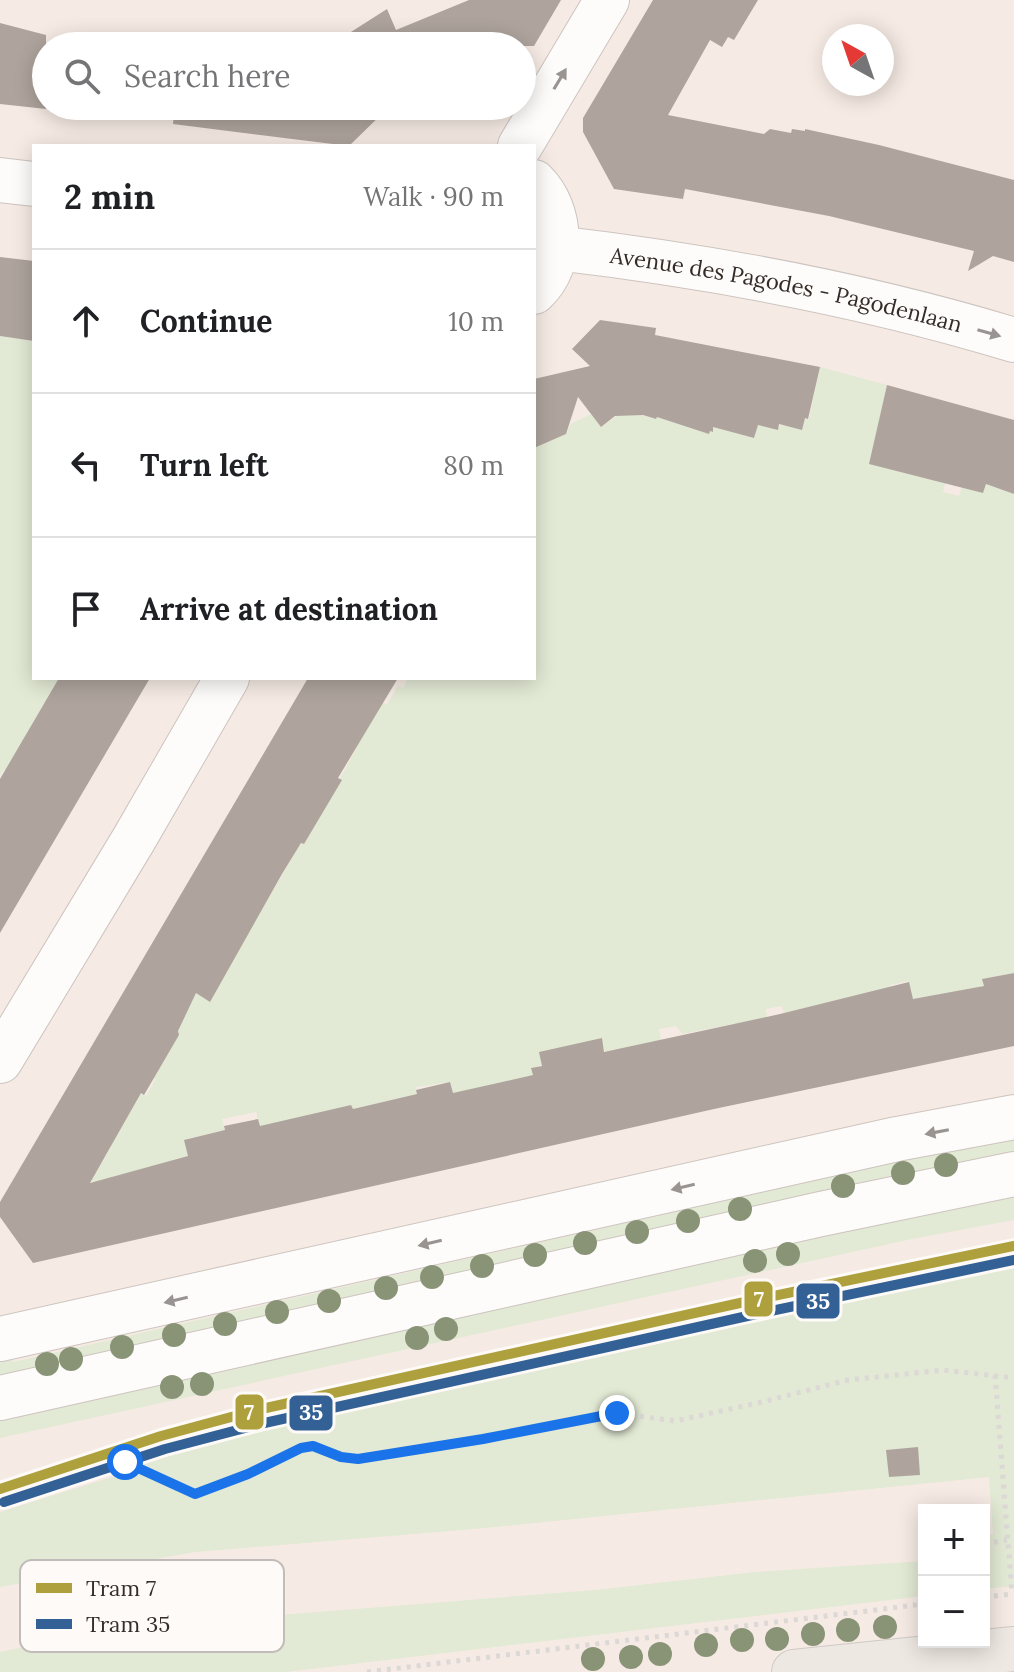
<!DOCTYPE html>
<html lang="en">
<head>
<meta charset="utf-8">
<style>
	body { margin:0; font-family:Lora,serif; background:#f2f2f2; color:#202124 }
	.controls { position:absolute; right:24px; bottom:24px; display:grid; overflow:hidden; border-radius:0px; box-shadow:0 4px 20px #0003 }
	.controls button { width:72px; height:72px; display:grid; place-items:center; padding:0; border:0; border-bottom:2px solid #e0e0e0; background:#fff; color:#202124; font:40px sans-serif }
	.compass { position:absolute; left:822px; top:24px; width:72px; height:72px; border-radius:50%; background:#fff; box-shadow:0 4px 20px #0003; rotate:320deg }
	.stop { position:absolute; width:24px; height:24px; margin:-18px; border:6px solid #1a73e8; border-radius:50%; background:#fff }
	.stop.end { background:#1a73e8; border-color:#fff; box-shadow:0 2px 8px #0008 }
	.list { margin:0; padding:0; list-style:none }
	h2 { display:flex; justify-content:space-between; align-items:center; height:104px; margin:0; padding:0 32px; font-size:34px }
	h2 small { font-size:26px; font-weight:400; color:#757577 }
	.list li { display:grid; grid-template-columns:52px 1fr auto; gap:24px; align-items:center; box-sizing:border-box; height:144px; padding:0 32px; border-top:2px solid #e0e0e0 }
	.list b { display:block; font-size:30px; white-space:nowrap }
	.list em { font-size:26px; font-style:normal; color:#757577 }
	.icon { flex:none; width:44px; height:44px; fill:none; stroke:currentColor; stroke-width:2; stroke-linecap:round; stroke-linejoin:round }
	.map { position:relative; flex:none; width:1014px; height:1672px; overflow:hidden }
	.search { position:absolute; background:#fff; box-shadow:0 4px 20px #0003; left:32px; top:32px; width:504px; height:88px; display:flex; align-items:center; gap:20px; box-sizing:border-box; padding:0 28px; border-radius:44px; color:#757577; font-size:30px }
	.panel { position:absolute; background:#fff; box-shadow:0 4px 20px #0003; left:32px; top:144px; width:504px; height:536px; border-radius:0px }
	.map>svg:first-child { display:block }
	.green { fill:#e2e9d4 }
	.building { fill:#aea49d }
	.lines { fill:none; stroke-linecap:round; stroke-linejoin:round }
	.minor-casing { stroke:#cdc4bf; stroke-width:46 }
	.major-casing { stroke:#cfcac6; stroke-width:46 }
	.path { stroke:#dcd8d6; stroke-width:5; stroke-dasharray:4 6; stroke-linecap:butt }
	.minor { stroke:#fefcfb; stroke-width:44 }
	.major { stroke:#eee8e2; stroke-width:44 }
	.tram-1-casing { stroke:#fefaf7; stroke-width:16 }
	.tram-2-casing { stroke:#fefaf7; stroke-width:16 }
	.tram-1 { stroke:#aea13d; stroke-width:10 }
	.tram-2 { stroke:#336195; stroke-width:10 }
	.tree { fill:#899477 }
	.oneway { fill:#999492 }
	.route { stroke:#1a73e8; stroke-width:10 }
	.labels { text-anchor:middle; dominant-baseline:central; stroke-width:8; stroke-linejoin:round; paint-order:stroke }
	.street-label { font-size:22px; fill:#342c28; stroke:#fefaf7 }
	.key { fill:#fefaf7; stroke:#c1bcb9; stroke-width:2 }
	.key-label { font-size:22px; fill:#342c28 }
	.line-badge { stroke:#fefaf7; stroke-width:3 }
	.badge-label { font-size:22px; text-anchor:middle; font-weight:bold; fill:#fff }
</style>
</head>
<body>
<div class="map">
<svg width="1014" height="1672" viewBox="0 0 1014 1672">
	<rect width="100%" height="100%" fill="#f6ebe4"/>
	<!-- green -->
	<path class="green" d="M0,336L34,341V678H73L44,703L25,736L9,773L3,770L0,776Z
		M820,367L887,385L871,458L948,472L943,492L959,496L962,487L983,493L986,484L1014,494V973L983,979L984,986L913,1002L908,981L890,985L891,988L784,1013L782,1006L766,1009L767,1017L737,1040L733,1024L682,1034L676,1026L659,1029L664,1052L617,1056L615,1049L605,1052L601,1038C573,1045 557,1062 532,1068L535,1083L453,1093L450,1082L416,1087L417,1094L353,1109L351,1105L261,1130L256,1112L222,1119L227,1138L217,1132L187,1139L188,1156L172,1160L173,1166L113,1176V1180L94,1184L89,1175L103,1161L111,1147L107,1144L141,1093L146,1096L155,1080L152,1078L179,1035L178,1031L193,991L210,1001L228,970L220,965L245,938L301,843L304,844L357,747L348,741L373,697L387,705L398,685L403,688L408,678H534V443L543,444L566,434L571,424L591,414L601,427L626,410L643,412L642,415L656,419L659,409L710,431L713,432V427L753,438L758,425L778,429L779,425L802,429L805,418L809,419Z
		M1014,1139V1162L0,1387V1351L9,1350L13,1362L875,1166Z
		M1014,1185V1220L912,1239L0,1438V1410Z
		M1014,1256V1586L984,1589V1536L993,1534L989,1477L475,1529L195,1552L0,1587V1512L131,1471L132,1456L308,1403Z
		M924,1561V1596L286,1672H0V1652L113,1628L595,1590L755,1572Z"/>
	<!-- building -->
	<path class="building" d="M469,0H561L534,46H329L387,9L396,30Z
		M653,0H758L734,40L728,37L722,47L710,40L668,115L764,134L770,129L791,133L792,129L805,131V129L879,145L1014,180V262L993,256L968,271L974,251L829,216L685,189L683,199L614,189L583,132V118Z
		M0,23L46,35V109L0,104Z
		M175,106H390L349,146L173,124Z
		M0,257L34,261V341L0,336Z
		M600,320L656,328L655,335L820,367L808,419L805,418L802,430L779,424L778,430L758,425L754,438L713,427V432L710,431L709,434L657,417L656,419L643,415L615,416L601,427L578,397L566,434L534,448V379L590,366L572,349Z
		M887,385L1014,420V494L986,484L983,493L869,464Z
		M59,678H150L0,933V779Z
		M308,678H398L338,778L342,780L304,844L301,843L282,874L210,1002L196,993L178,1031L179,1035L144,1095L141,1093L90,1183L188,1156L184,1140L225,1130L224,1126L258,1119L260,1126L351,1105L353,1109L417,1094L416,1090L450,1082L453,1093L533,1075L531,1068L542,1066L539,1052L602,1038L604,1052L780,1014L909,982L913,999L984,986L982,979L1014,973V1046L714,1109L33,1263L0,1217V1202Z
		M918,1447L920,1475L889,1477L886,1450Z"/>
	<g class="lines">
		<!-- minor casing -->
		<g class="minor-casing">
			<g id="minor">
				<path d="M520,146L607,0"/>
				<path d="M0,180L34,184"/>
				<path d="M534,182C563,211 565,263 534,292"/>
				<path id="s1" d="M556,248C710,266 866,295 1014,340"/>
				<path d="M0,1061L134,839L227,678"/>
				<path d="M0,1339L897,1139L1014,1117"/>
				<path d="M0,1398L821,1214L1014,1174"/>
			</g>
		</g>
		<!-- major casing -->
		<g class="major-casing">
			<path id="major" d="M794,1672L1014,1649"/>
		</g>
		<!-- path -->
		<path class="path" d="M995,1375L1012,1594
			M0,1503L125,1462L195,1494L248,1474L301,1448L313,1446L341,1457L358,1459L483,1439L617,1413L675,1421L758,1403L848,1380L943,1370L1014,1378
			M984,1544L1007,1540
			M984,1597L1014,1594
			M367,1672L924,1604"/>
		<!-- minor -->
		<use href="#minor" class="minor"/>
		<!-- major -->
		<use href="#major" class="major"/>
		<!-- tram-1 casing -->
		<g class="tram-1-casing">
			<path id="tram-1" d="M0,1489L161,1436L257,1410L749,1301L1014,1246"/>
		</g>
		<!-- tram-2 casing -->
		<g class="tram-2-casing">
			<path id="tram-2" d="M4,1502L165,1449L260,1424L752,1315L1014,1260"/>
		</g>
		<!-- tram-1 -->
		<use href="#tram-1" class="tram-1"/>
		<!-- tram-2 -->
		<use href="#tram-2" class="tram-2"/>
	</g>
	<!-- trees -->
	<g class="tree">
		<circle cx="946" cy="1165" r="12"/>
		<circle cx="903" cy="1173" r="12"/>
		<circle cx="843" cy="1186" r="12"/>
		<circle cx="740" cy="1209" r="12"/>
		<circle cx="688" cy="1221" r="12"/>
		<circle cx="637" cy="1232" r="12"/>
		<circle cx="585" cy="1243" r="12"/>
		<circle cx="788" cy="1254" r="12"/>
		<circle cx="535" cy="1255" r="12"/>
		<circle cx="755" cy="1261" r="12"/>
		<circle cx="482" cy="1266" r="12"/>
		<circle cx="432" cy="1277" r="12"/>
		<circle cx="386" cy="1288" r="12"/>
		<circle cx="329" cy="1301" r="12"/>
		<circle cx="277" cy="1312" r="12"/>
		<circle cx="225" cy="1324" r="12"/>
		<circle cx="446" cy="1329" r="12"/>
		<circle cx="174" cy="1335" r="12"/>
		<circle cx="417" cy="1338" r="12"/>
		<circle cx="122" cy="1347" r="12"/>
		<circle cx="71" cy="1359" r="12"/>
		<circle cx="47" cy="1364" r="12"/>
		<circle cx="202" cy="1384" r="12"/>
		<circle cx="172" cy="1387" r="12"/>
		<circle cx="885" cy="1627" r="12"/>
		<circle cx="848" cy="1630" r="12"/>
		<circle cx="813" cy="1634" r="12"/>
		<circle cx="777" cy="1639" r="12"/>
		<circle cx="742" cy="1640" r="12"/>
		<circle cx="706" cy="1645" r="12"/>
		<circle cx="660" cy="1654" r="12"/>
		<circle cx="631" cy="1657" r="12"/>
		<circle cx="593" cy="1659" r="12"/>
	</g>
	<!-- one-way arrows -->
	<defs><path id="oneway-solid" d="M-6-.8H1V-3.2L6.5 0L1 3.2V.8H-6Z" transform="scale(2)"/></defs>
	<g class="oneway">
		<use href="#oneway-solid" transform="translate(560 79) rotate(-59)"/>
		<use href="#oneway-solid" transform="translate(989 333) rotate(16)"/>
		<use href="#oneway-solid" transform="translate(937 1132) rotate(169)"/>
		<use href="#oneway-solid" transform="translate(683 1187) rotate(167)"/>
		<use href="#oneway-solid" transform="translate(430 1243) rotate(167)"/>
		<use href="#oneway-solid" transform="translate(176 1300) rotate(167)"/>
	</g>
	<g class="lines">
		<!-- route -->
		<path class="route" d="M125,1462L195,1494L248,1474L301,1448L313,1446L341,1457L358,1459L483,1439L617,1413"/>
	</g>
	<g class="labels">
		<!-- street labels -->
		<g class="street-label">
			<text stroke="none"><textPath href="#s1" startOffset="234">Avenue des Pagodes - Pagodenlaan</textPath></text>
		</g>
	</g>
	<!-- legend -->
	<rect x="20" y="1560" width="264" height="92" rx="12" class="key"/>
	<rect x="36" y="1583" width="36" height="10" fill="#aea13d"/>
	<rect x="36" y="1619" width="36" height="10" fill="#336195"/>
	<g class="key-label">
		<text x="86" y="1596">Tram 7</text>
		<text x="86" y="1632">Tram 35</text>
	</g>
	<g class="line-badge">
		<rect x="743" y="1280" width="31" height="38" rx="8" fill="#aea13d"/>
		<rect x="795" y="1282" width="46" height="38" rx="8" fill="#336195"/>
		<rect x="234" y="1393" width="31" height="38" rx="8" fill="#aea13d"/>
		<rect x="288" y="1394" width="46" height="38" rx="8" fill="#336195"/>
	</g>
	<g class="badge-label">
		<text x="759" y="1307">7</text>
		<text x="818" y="1309">35</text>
		<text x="249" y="1420">7</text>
		<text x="311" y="1420">35</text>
	</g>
</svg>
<div class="controls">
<button>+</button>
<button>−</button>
</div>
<svg class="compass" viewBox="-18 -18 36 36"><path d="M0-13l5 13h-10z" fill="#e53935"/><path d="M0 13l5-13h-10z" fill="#757577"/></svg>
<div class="stop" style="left:125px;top:1462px"></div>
<div class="stop end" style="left:617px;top:1413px"></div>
<div class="search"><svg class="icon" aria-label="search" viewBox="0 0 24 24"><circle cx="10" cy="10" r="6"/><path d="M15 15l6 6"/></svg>Search here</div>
<section class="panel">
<h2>2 min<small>Walk · 90 m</small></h2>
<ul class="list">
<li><svg class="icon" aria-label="ahead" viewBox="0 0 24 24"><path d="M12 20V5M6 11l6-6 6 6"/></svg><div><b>Continue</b></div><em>10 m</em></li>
<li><svg class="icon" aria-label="left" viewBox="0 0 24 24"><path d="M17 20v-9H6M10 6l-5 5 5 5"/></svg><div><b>Turn left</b></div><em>80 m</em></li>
<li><svg class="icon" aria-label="arrive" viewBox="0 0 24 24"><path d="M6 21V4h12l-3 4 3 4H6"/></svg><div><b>Arrive at destination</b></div></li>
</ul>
</section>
</div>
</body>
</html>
